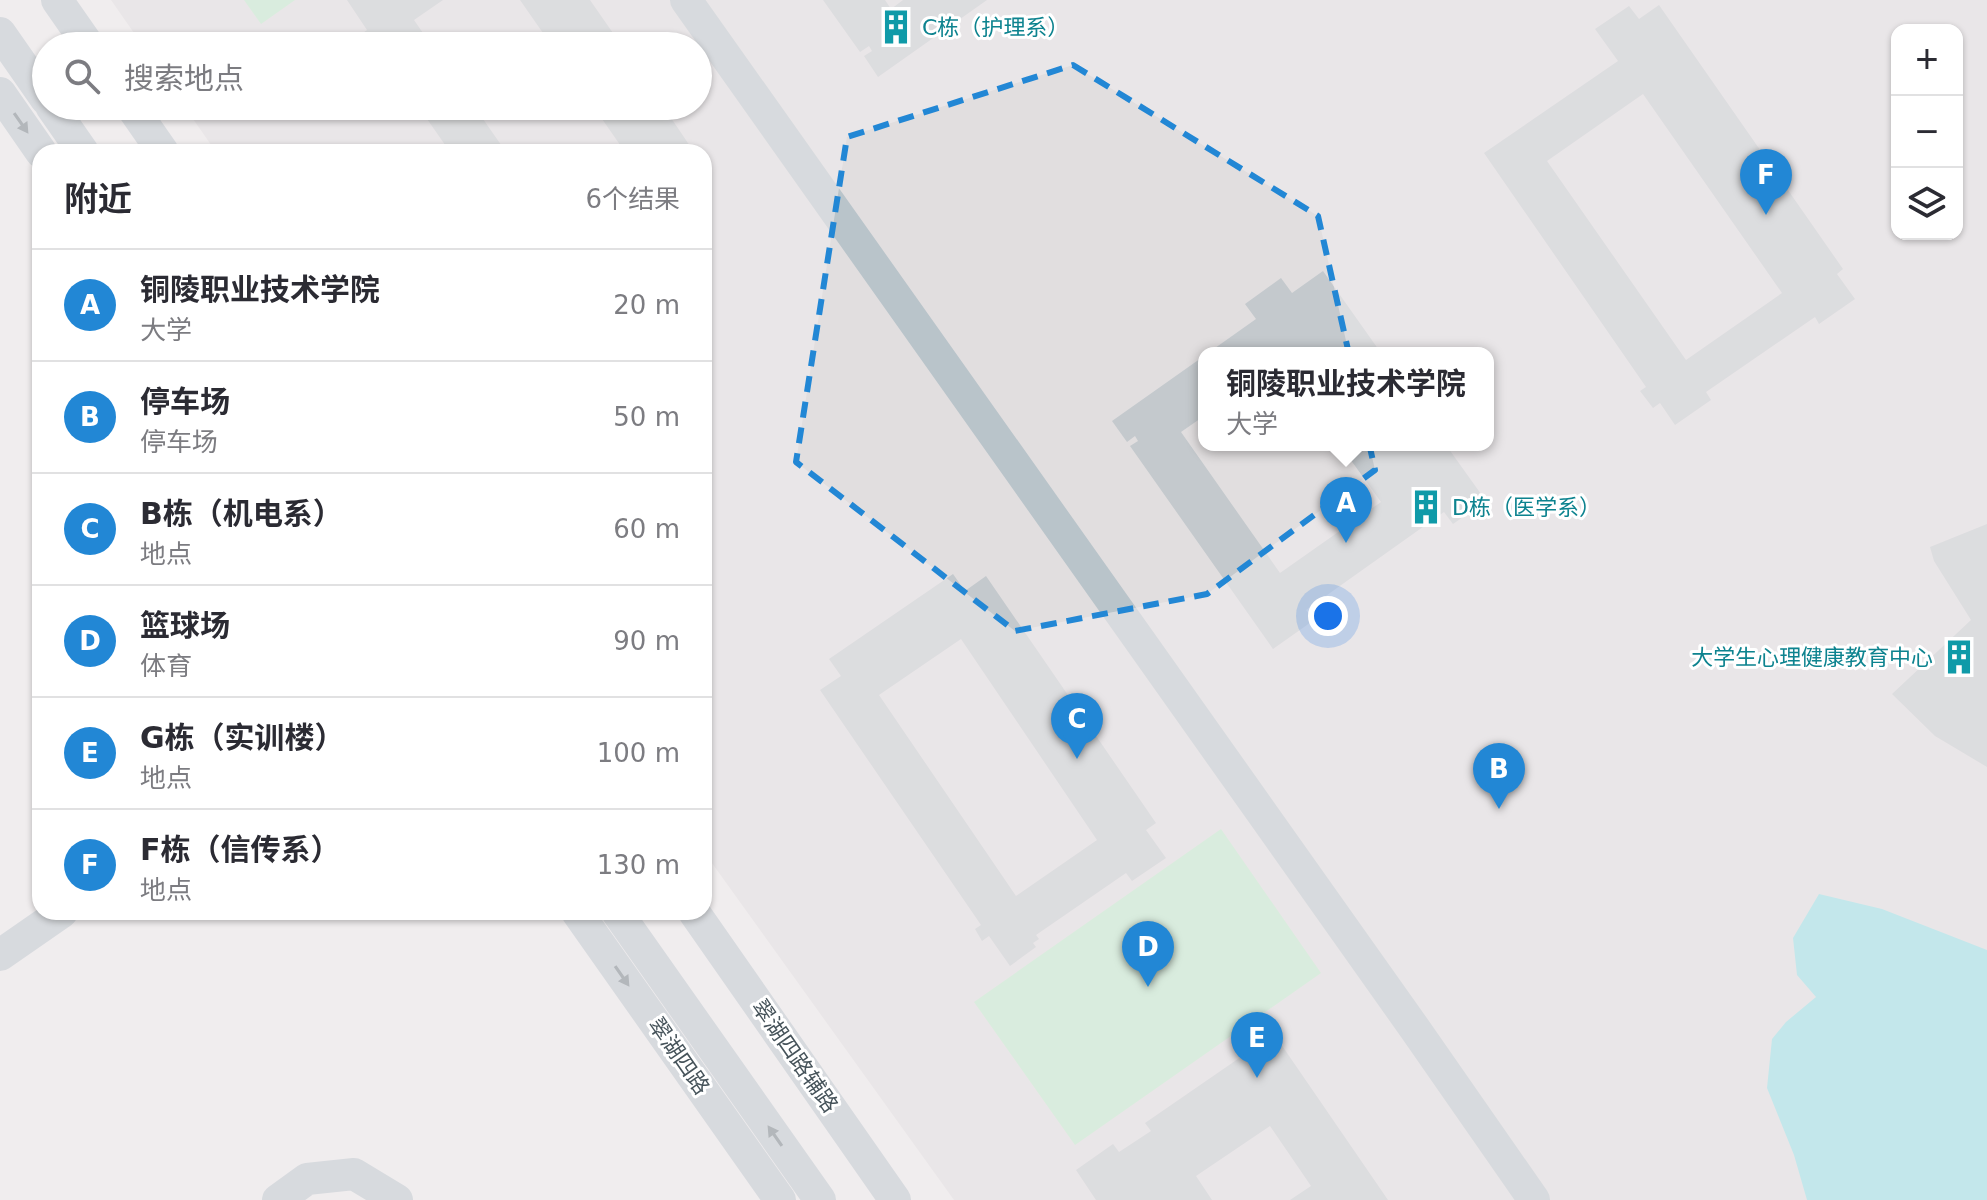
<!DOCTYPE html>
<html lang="zh">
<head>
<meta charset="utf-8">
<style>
	body { margin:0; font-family:"DejaVu Sans","Noto Sans SC",sans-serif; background:#f7f7f7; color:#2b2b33 }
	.controls { position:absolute; right:24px; top:24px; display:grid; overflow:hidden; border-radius:16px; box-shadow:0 2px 6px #0004 }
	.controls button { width:72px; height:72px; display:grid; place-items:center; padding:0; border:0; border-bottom:2px solid #e1e1e2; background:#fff; color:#2b2b33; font:40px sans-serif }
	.you { position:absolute; left:1328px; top:616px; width:28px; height:28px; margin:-20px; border:6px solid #fff; border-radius:50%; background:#1a73e8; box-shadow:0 0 0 12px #1a73e833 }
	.badge { display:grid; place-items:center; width:52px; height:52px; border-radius:50%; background:#2287d5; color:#fff; font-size:26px; font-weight:700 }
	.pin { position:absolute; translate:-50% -66px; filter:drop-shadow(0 2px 4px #0008) }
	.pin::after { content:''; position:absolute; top:42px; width:28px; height:24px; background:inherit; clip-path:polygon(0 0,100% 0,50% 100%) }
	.popup { position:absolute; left:1198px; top:347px; width:296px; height:104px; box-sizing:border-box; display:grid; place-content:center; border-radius:16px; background:#fff; filter:drop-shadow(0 2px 6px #0005); font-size:26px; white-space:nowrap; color:#7c7c81 }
	.popup b { font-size:30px; color:#2b2b33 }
	.popup::after { content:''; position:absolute; left:50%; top:100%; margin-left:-16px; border:16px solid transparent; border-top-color:#fff }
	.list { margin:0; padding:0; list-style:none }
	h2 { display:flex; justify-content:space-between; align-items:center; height:104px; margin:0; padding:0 32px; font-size:34px }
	h2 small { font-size:26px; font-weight:400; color:#7c7c81 }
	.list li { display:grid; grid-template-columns:52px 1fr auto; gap:24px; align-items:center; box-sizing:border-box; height:112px; padding:0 32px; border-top:2px solid #e1e1e2 }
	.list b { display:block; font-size:30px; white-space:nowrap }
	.list p { margin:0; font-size:26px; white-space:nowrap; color:#7c7c81 }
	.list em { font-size:26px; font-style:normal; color:#7c7c81 }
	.icon { flex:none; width:44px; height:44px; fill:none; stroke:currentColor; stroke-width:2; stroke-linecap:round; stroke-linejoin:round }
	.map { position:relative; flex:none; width:1987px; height:1200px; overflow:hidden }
	.search { position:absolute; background:#fff; box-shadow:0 2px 6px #0004; left:32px; top:32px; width:680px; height:88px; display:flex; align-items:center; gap:20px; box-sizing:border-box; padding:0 28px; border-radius:44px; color:#7c7c81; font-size:30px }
	.panel { position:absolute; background:#fff; box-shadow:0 2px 6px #0004; left:32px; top:144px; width:680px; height:776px; border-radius:24px }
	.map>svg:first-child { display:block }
	.education { fill:#e1dedf; fill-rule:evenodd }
	.green { fill:#bdecc9 }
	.water { fill:#8ce0e7 }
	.building { fill:#c4c9cd; fill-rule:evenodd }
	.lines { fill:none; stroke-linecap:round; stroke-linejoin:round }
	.minor { stroke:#b9c4ca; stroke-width:32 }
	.oneway { fill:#68757c }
	.marked { fill:none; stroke:#2287d5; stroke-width:6; stroke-dasharray:16 10; stroke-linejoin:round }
	.labels { text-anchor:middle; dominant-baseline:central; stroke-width:6; stroke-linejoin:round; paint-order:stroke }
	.culture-label { font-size:22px; fill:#0d838f; stroke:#fff; text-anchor:start }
	.street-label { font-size:22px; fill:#46535a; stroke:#fff }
</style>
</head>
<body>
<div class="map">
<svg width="1987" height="1200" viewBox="0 0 1987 1200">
	<rect width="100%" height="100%" fill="#f0edee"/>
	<!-- education -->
	<path class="education" d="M111,0H1987V1200H954L704,852V152H216L184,106H698V46H143ZM1897,30H1957V234H1897ZM1204,353H1488V445H1204Z"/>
	<!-- green -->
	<path class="green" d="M244,0H295L261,24Z
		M1221,829L1321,973L1075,1145L974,1002Z"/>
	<!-- water -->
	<path class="water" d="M1819,894L1882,909L1987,950V1200H1807L1794,1155L1767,1088L1772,1039L1786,1022L1816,997L1797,975L1793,938Z"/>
	<!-- building -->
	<path class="building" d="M347,0H443L414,20L432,46H377L374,42L368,46L360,35L367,30Z
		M520,0H590L622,46H552Z
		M823,0H885L891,9L903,0H987L878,77L864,56L872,51L869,46L860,52Z
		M1659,5L1843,269L1837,274L1855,299L1819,324L1815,317L1706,392L1711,400L1675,425L1660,403L1653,408L1640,391L1646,387L1484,153L1618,61L1595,29L1629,6L1639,19ZM1643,94L1782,293L1686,360L1547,161Z
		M418,106H474L506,152H450Z
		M593,106H663L694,152H625Z
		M1323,271L1381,353H1208L1256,319L1245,304L1281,278L1292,293Z
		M1204,356V416L1181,432L1280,573L1381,502L1340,445H1446L1486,501L1453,524L1444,512L1306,610L1314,620L1273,649L1130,446L1138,441L1135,436L1127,442L1112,421Z
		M1987,524V767L1935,736L1892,694L1971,620L1934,561L1930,547Z
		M953,574L965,591L986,576L1156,823L1146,830L1166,858L1132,881L1126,873L1036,935L1039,939L1033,943L1036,947L1010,966L989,936L982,941L975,929L981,925L820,690L841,676L829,659ZM961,639L1097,840L1016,896L879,695Z
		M1274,1034L1388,1200H1290L1311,1186L1270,1126L1196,1176L1212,1200H1096L1076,1170L1113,1144L1119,1152L1151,1131L1145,1123Z"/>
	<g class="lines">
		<!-- minor -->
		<path class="minor" d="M57,0L89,46
			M686,0L1415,1029L1534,1200
			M0,33L46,99
			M0,93L41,152
			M51,106L83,152
			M131,106L163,152
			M577,912L780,1200
			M617,912L820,1200
			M694,912L895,1200
			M0,955L62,912
			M278,1200L307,1179L354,1174L397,1200"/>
	</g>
	<!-- one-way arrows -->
	<defs><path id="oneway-solid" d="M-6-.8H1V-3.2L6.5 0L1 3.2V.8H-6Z" transform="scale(2)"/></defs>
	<g class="oneway">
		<use href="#oneway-solid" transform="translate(21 123) rotate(55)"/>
		<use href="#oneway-solid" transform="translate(622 976) rotate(55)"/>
		<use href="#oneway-solid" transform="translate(775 1136) rotate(-125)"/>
	</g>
	<!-- marked area -->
	<path d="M0 0H1987V1200H0ZM1073,65L1318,216L1375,470L1207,594L1015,631L796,462L847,137Z" fill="#f0edee" fill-opacity=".55" fill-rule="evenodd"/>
	<path class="marked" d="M1073,65L1318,216L1375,470L1207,594L1015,631L796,462L847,137Z"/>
	<!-- icons -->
	<defs>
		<g id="building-bare" transform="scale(2.76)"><path d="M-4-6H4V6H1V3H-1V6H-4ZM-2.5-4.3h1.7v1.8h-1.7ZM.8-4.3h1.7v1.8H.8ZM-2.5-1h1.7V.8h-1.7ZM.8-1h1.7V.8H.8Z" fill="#0f9aa8" stroke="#fff" stroke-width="2.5" paint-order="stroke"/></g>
	</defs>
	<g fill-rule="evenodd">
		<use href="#building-bare" x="896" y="27"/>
		<use href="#building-bare" x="1426" y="507"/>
		<use href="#building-bare" x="1959" y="657"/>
	</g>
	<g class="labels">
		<!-- culture labels -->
		<g class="culture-label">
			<text x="922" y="27">C栋（护理系）</text>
			<text x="1452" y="507">D栋（医学系）</text>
			<text x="1933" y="657" text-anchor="end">大学生心理健康教育中心</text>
		</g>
		<!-- street labels -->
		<g class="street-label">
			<text transform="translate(679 1056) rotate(55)">翠湖四路</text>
			<text transform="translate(795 1056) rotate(55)">翠湖四路辅路</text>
		</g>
	</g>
</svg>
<div class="controls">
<button>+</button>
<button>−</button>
<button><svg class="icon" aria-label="layers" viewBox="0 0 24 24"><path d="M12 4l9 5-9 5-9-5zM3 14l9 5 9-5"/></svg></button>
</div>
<div class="you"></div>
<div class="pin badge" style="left:1346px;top:543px">A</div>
<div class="popup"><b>铜陵职业技术学院</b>大学</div>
<div class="pin badge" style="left:1499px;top:809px">B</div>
<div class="pin badge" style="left:1077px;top:759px">C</div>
<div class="pin badge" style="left:1148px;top:987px">D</div>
<div class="pin badge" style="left:1257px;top:1078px">E</div>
<div class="pin badge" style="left:1766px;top:215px">F</div>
<div class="search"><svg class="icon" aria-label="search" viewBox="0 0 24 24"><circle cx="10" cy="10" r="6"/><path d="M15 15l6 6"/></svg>搜索地点</div>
<section class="panel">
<h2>附近<small>6个结果</small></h2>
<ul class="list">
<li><span class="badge">A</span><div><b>铜陵职业技术学院</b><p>大学</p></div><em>20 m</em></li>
<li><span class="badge">B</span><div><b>停车场</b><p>停车场</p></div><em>50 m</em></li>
<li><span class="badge">C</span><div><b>B栋（机电系）</b><p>地点</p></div><em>60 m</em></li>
<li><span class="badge">D</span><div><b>篮球场</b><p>体育</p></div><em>90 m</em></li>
<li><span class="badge">E</span><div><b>G栋（实训楼）</b><p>地点</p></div><em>100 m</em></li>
<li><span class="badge">F</span><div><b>F栋（信传系）</b><p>地点</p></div><em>130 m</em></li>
</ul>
</section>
</div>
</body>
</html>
